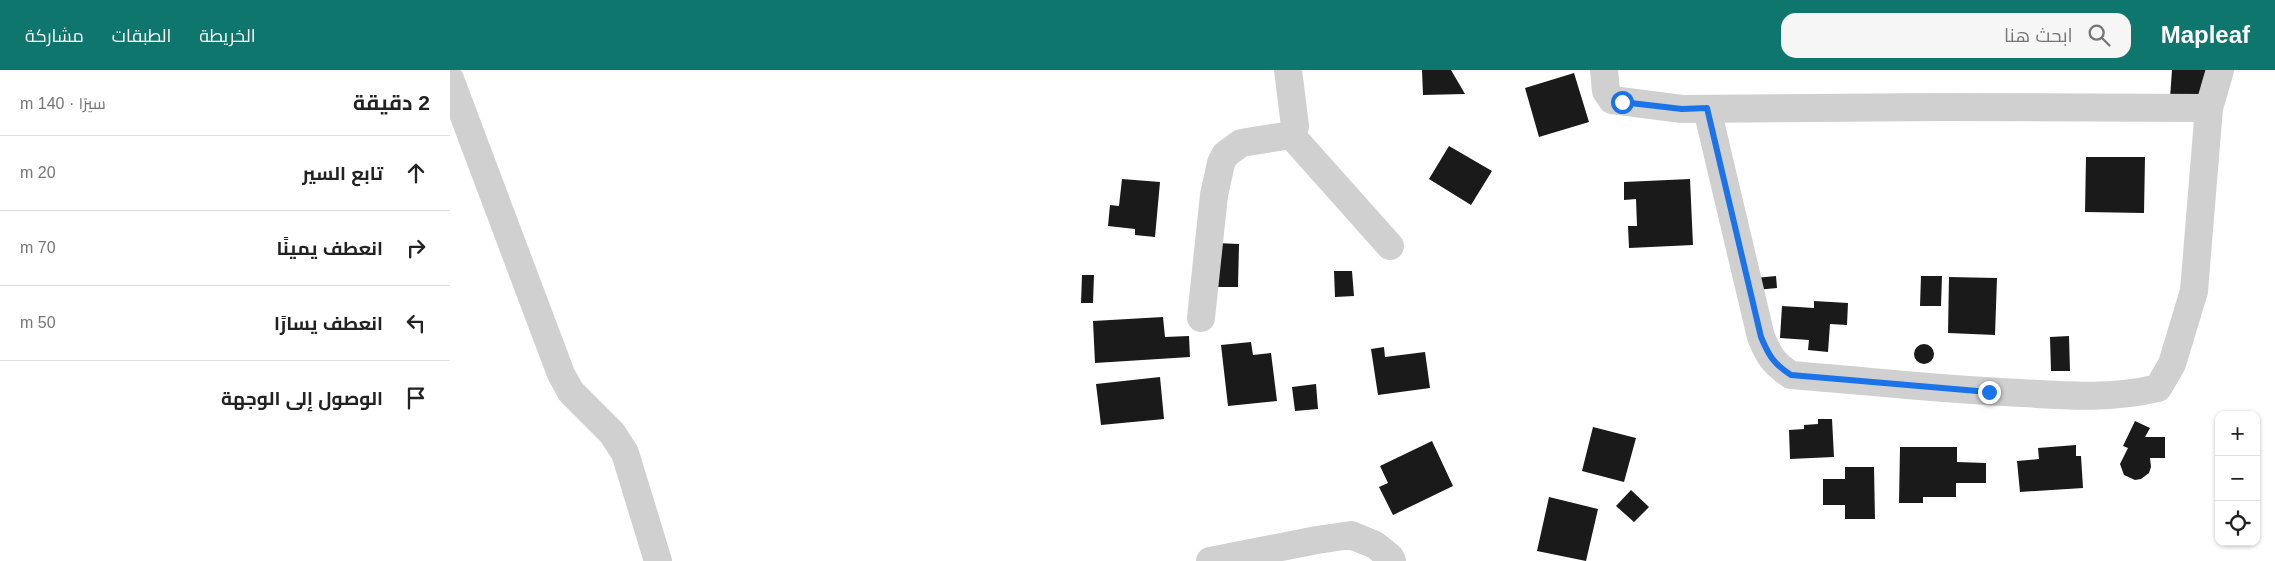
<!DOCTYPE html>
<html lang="ar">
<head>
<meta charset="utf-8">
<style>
	body { margin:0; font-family:Helvetica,Cairo,sans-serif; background:#f6f6f6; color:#222; direction:rtl }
	.controls { position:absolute; right:15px; bottom:15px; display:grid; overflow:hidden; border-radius:10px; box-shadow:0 1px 4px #0004 }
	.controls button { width:45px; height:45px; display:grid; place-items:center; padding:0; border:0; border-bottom:1px solid #e0e0e0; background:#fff; color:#222; font:25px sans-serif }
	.stop { position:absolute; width:15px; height:15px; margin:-11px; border:4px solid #1a73e8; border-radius:50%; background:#fff }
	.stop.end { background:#1a73e8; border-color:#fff; box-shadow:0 1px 5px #0008 }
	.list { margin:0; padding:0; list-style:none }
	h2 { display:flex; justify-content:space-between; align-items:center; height:65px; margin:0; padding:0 20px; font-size:21px }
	h2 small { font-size:16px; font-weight:400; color:#767676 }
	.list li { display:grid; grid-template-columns:32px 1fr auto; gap:15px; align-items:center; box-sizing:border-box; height:75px; padding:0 20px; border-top:1px solid #e0e0e0 }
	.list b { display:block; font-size:19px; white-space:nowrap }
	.list em { font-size:16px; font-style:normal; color:#767676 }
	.icon { flex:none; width:28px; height:28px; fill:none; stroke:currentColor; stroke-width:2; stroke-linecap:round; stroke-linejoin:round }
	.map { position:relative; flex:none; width:1825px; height:491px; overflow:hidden; direction:ltr }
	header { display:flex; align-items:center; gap:30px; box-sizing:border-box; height:70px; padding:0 25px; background:#0f766e; color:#fff }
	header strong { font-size:24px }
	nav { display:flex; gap:28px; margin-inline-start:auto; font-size:18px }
	.search { width:350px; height:45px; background:#f6f6f6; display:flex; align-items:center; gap:12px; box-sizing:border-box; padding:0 18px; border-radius:15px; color:#767676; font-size:19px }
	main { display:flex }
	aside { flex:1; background:#fff }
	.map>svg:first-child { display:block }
	.building { fill:#1a1a1a }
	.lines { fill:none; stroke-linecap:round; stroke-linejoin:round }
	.street { stroke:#d0d0d0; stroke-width:28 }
	.route { stroke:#1a73e8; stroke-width:6 }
</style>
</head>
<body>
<header>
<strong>Mapleaf</strong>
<div class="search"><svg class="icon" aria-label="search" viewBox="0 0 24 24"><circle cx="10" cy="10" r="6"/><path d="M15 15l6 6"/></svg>ابحث هنا</div>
<nav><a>الخريطة</a><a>الطبقات</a><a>مشاركة</a></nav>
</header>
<main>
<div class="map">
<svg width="1825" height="491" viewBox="0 0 1825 491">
	<rect width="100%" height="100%" fill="#fff"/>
	<!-- building -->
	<path class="building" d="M972,0H1001L1015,24L973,25Z
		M1722,0H1759L1756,32L1720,28Z
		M1124,3L1139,52L1089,67L1075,18Z
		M999,76L1042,101L1021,135L979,109Z
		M1636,87H1695L1694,143L1635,142Z
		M672,109L710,112L705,167L685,165V159L658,156L660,135L669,136Z
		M1240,109L1243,175L1179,178L1178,156H1187L1186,129L1174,130V112Z
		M766,173L789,174L788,217H764Z
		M884,201H902L904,226L885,227Z
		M632,205H644L643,233H631Z
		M1326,206L1327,218L1306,220L1305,208Z
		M1471,206H1492L1491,236H1470Z
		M1499,207L1547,208L1545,265L1498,263Z
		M1364,231L1398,233L1397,255L1380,254L1378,282L1358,280L1359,270L1330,268L1332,236L1364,238Z
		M713,247L715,267L739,266L740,287L645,293L643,251Z
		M1619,266L1620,301H1601L1600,267Z
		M801,272L803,285L821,283L827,331L778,336L771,275Z
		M1464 284a10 10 0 1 1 20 0a10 10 0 1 1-20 0Z
		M934,277L935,287L975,282L980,318L928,325L921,279Z
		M710,307L714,349L651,355L646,314Z
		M866,314L868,339L845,341L842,317Z
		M1368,349H1382L1384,387L1340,389L1339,360L1354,359V355L1368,354Z
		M1685,351L1700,358L1695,367H1715V388H1700L1701,397L1699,403L1691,409L1685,410L1674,405L1670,394L1678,378L1673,376Z
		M1143,357L1186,368L1174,412L1132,401Z
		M982,371L1003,416L943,445L929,417L938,413L930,396Z
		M1626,375V386H1631L1633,418L1570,422L1567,391L1589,389L1588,378Z
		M1450,377H1507V392L1536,393V413H1506V427H1473V433H1449Z
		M1395,397H1424L1425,449H1395V435H1373V409H1395Z
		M1181,420L1199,437L1184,452L1166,436Z
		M1099,427L1148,439L1136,491L1087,481Z"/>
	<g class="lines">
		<!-- street -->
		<path class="street" d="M1154,0L1156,21L1162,30L1232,39L1490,37L1759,38
			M0,9L111,304L121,322L162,363L175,383L208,491
			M1257,39L1311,267C1319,286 1323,293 1341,305C1418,311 1495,320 1572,323C1619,326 1663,329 1708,318L1722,294L1744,221L1759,38L1770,0
			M841,65L940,176
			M751,248L764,125L771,93L775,85L791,73L841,65L845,56L838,0
			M760,491L867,470L901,465L925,475L940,487L942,491"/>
	</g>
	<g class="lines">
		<!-- route -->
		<path class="route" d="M1172,32L1232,39L1257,38L1311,267C1319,286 1323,293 1341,305L1539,322"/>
	</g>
</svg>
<div class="controls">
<button>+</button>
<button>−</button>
<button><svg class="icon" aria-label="locate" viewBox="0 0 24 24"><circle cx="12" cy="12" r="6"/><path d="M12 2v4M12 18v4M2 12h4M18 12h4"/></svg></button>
</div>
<div class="stop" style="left:1172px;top:32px"></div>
<div class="stop end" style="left:1539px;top:322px"></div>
</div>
<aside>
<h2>2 دقيقة<small>سيرًا · 140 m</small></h2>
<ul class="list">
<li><svg class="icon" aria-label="ahead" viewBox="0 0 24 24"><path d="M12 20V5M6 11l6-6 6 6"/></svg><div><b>تابع السير</b></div><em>20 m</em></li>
<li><svg class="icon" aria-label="right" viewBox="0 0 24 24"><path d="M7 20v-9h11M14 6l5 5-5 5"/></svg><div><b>انعطف يمينًا</b></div><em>70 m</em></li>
<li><svg class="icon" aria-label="left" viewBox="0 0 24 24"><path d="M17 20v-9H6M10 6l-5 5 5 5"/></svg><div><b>انعطف يسارًا</b></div><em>50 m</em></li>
<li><svg class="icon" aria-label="arrive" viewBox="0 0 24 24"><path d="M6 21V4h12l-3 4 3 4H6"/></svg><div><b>الوصول إلى الوجهة</b></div></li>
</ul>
</aside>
</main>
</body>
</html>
